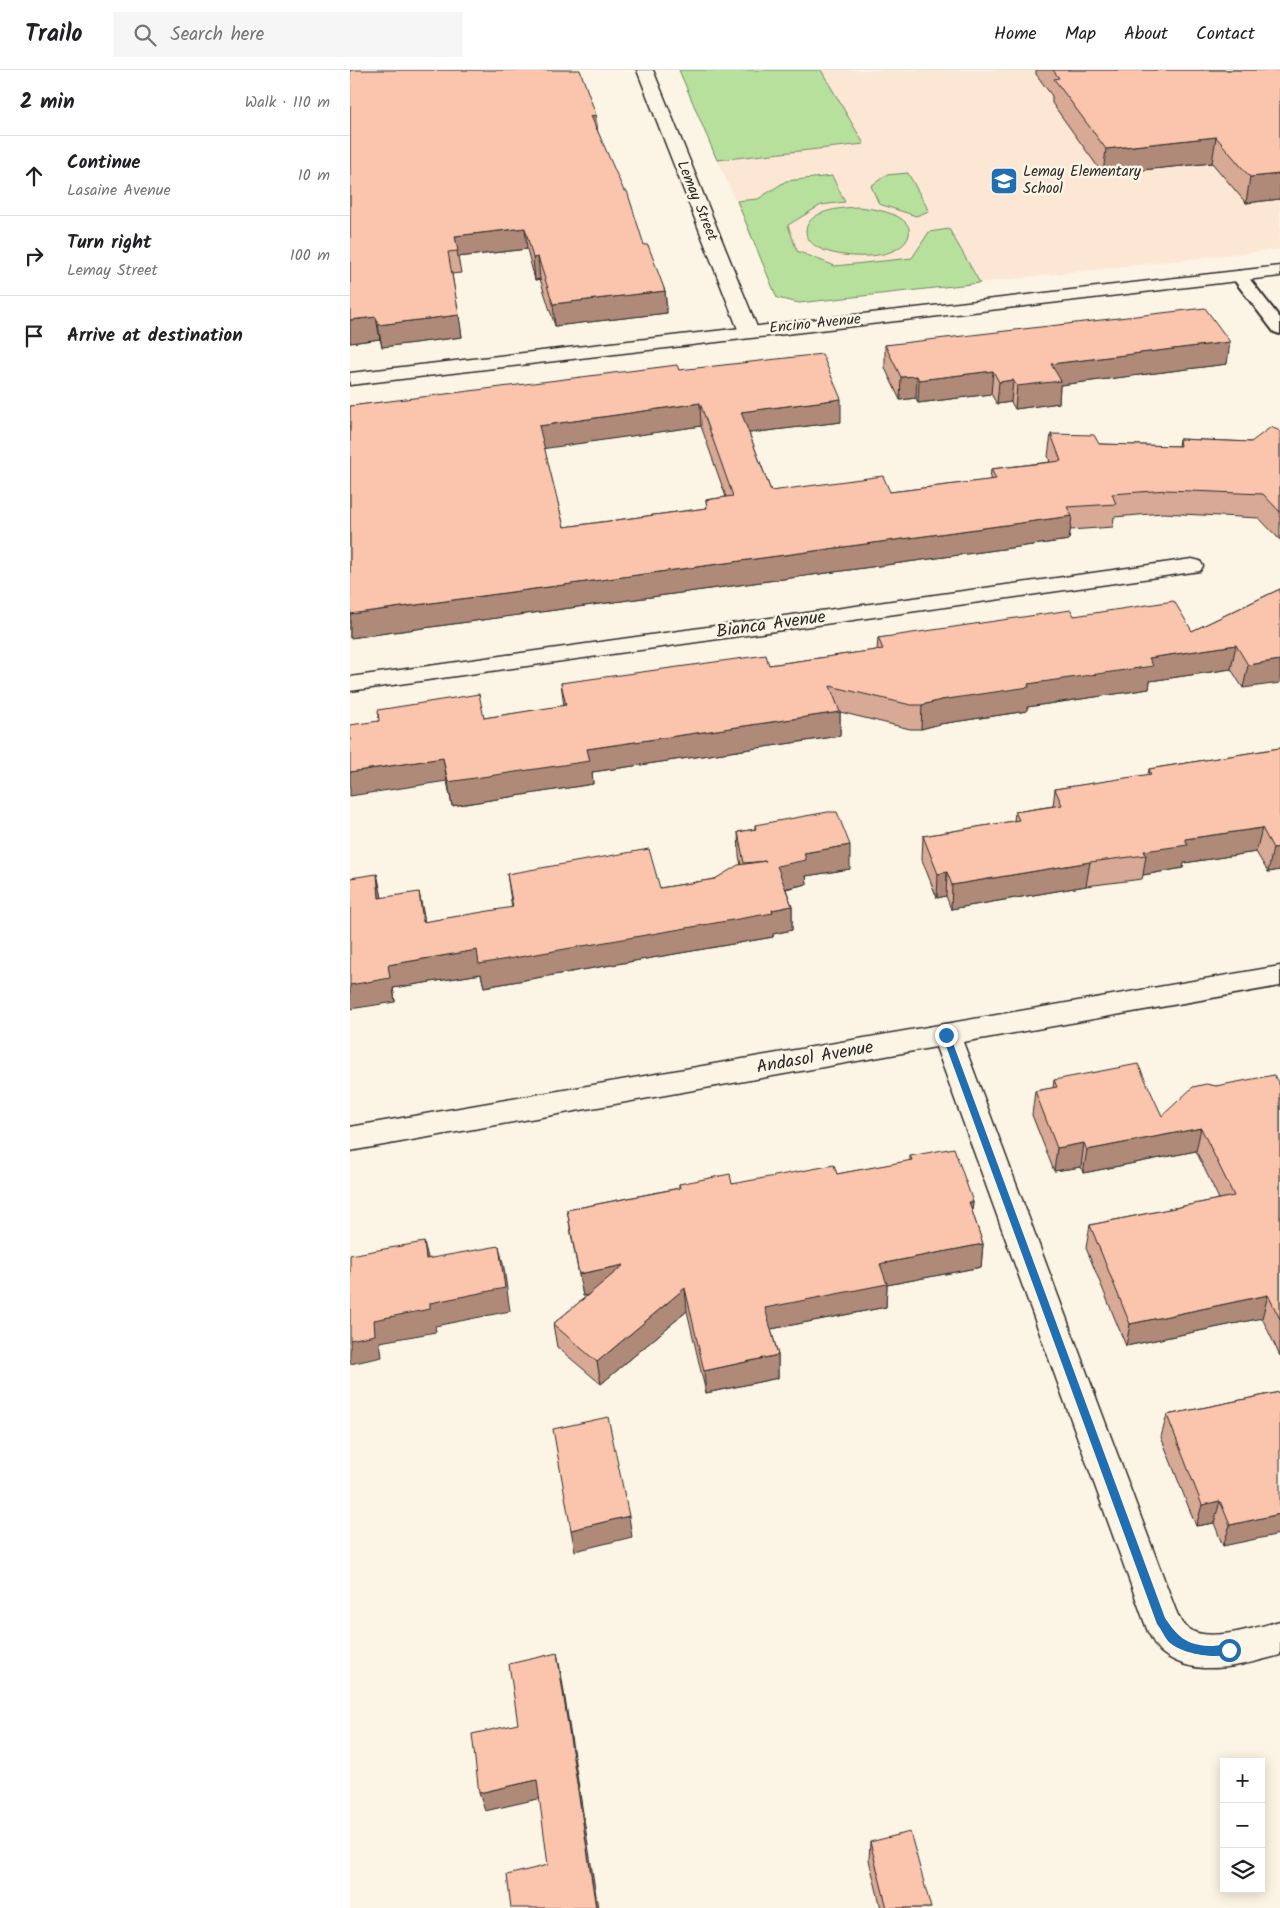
<!DOCTYPE html>
<html lang="en">
<head>
<meta charset="utf-8">
<style>
	body { margin:0; font-family:Kalam,sans-serif; background:#f6f6f6; color:#202124 }
	.controls { position:absolute; right:15px; bottom:15px; display:grid; overflow:hidden; border-radius:0px; box-shadow:0 2px 12px #0003 }
	.controls button { width:45px; height:45px; display:grid; place-items:center; padding:0; border:0; border-bottom:1px solid #e0e0e0; background:#fff; color:#202124; font:25px sans-serif }
	.stop { position:absolute; width:15px; height:15px; margin:-11px; border:4px solid #1f6fb2; border-radius:50%; background:#fff }
	.stop.end { background:#1f6fb2; border-color:#fff; box-shadow:0 1px 5px #0008 }
	.list { margin:0; padding:0; list-style:none }
	h2 { display:flex; justify-content:space-between; align-items:center; height:65px; margin:0; padding:0 20px; font-size:21px }
	h2 small { font-size:16px; font-weight:400; color:#757577 }
	.list li { display:grid; grid-template-columns:32px 1fr auto; gap:15px; align-items:center; box-sizing:border-box; height:80px; padding:0 20px; border-top:1px solid #e0e0e0 }
	.list b { display:block; font-size:19px; white-space:nowrap }
	.list p { margin:0; font-size:16px; white-space:nowrap; color:#757577 }
	.list em { font-size:16px; font-style:normal; color:#757577 }
	.icon { flex:none; width:28px; height:28px; fill:none; stroke:currentColor; stroke-width:2; stroke-linecap:round; stroke-linejoin:round }
	.map { position:relative; flex:none; width:930px; height:1838px; overflow:hidden }
	header { display:flex; align-items:center; gap:30px; box-sizing:border-box; height:70px; padding:0 25px; background:#fff; border-bottom:1px solid #e0e0e0 }
	header strong { font-size:24px }
	nav { display:flex; gap:28px; margin-inline-start:auto; font-size:18px }
	.search { width:350px; height:45px; background:#f6f6f6; display:flex; align-items:center; gap:12px; box-sizing:border-box; padding:0 18px; border-radius:0px; color:#757577; font-size:19px }
	main { display:flex }
	aside { flex:1; background:#fff }
	.map>svg:first-child { display:block }
	.built { fill:#fce7d4 }
	.green { fill:#b7e09d; stroke:#718664 }
	.lines { fill:none; stroke-linecap:round; stroke-linejoin:round }
	.lane-casing { stroke:#2b2b2b; stroke-width:4 }
	.street-casing { stroke:#2b2b2b; stroke-width:3 }
	.secondary-casing { stroke:#2b2b2b; stroke-width:3 }
	.lane { fill:#fcf5e5; fill-rule:evenodd }
	.street { fill:#fcf5e5; fill-rule:evenodd }
	.secondary { fill:#fcf5e5; fill-rule:evenodd }
	.wall { fill:#d8a995; stroke:#2b2b2b; fill-rule:evenodd }
	.shaded-wall { fill:#b08a79; stroke:#2b2b2b }
	.building { fill:#fbc5ad; stroke:#2b2b2b; fill-rule:evenodd }
	.route { fill:#1f6fb2 }
	.labels { text-anchor:middle; dominant-baseline:central; stroke-width:5; stroke-linejoin:round; paint-order:stroke }
	.far-poi-label { font-size:15px; fill:#2b2b2b; stroke:#fcf5e5; text-anchor:start }
	.far-street-label { font-size:15px; fill:#2b2b2b; stroke:#fcf5e5 }
	.street-label { font-size:18px; fill:#2b2b2b; stroke:#fcf5e5 }
</style>
</head>
<body>
<header>
<strong>Trailo</strong>
<div class="search"><svg class="icon" aria-label="search" viewBox="0 0 24 24"><circle cx="10" cy="10" r="6"/><path d="M15 15l6 6"/></svg>Search here</div>
<nav><a>Home</a><a>Map</a><a>About</a><a>Contact</a></nav>
</header>
<main>
<aside>
<h2>2 min<small>Walk · 110 m</small></h2>
<ul class="list">
<li><svg class="icon" aria-label="ahead" viewBox="0 0 24 24"><path d="M12 20V5M6 11l6-6 6 6"/></svg><div><b>Continue</b><p>Lasaine Avenue</p></div><em>10 m</em></li>
<li><svg class="icon" aria-label="right" viewBox="0 0 24 24"><path d="M7 20v-9h11M14 6l5 5-5 5"/></svg><div><b>Turn right</b><p>Lemay Street</p></div><em>100 m</em></li>
<li><svg class="icon" aria-label="arrive" viewBox="0 0 24 24"><path d="M6 21V4h12l-3 4 3 4H6"/></svg><div><b>Arrive at destination</b></div></li>
</ul>
</aside>
<div class="map">
<svg width="930" height="1838" viewBox="0 0 930 1838">
	<rect width="100%" height="100%" fill="#fcf5e5"/>
	<filter id="ink" filterUnits="userSpaceOnUse"><feTurbulence type="fractalNoise" baseFrequency=".02" numOctaves="2"/><feDisplacementMap in="SourceGraphic" scale="10" xChannelSelector="R" yChannelSelector="G"/><feConvolveMatrix kernelMatrix="1 2 1 2 8 2 1 2 1" color-interpolation-filters="sRGB"/></filter>
	<g filter="url(#ink)">
		<!-- built -->
		<path class="built" d="M329,0H930V179L449,233L427,228Z"/>
		<!-- green -->
		<path class="green" d="M329,0H471L514,74L367,90Z
			M558,103L579,141L566,146L529,134L521,116L536,105Z
			M482,106L495,132L471,135L438,155L447,181L485,196L562,188L579,162L599,159L630,213L449,233L427,228L387,131L408,129L436,111Z
			M507,137C521,138 568,144 558,168C547,192 489,189 469,178C463,175 456,169 456,161C457,140 492,138 507,137Z"/>
		<g class="lines">
			<!-- lane casing -->
			<g class="lane-casing">
				<path id="lane" d="M889,201L895,203L930,248V264L924,262L881,206Z"/>
			</g>
			<!-- street casing -->
			<g class="street-casing">
				<path id="street" d="M287,0H303L409,262L406,266H392L389,262Z
					M842,489L850,491L853,496L850,501L0,621V607Z
					M930,896V916L613,972L826,1541C829,1547 831,1554 837,1558C857,1574 907,1557 930,1551V1585C893,1595 845,1610 811,1582C805,1577 802,1568 798,1562L586,977L0,1081V1057Z"/>
			</g>
			<!-- secondary casing -->
			<g class="secondary-casing">
				<path id="secondary" d="M930,196V206L0,315V303Z"/>
			</g>
			<!-- lane -->
			<use href="#lane" class="lane"/>
			<!-- street -->
			<use href="#street" class="street"/>
			<!-- secondary -->
			<use href="#secondary" class="secondary"/>
		</g>
		<!-- wall -->
		<path class="wall" d="M0,0L246,45L247,60L294,175L315,221L317,243L205,256L190,209L185,210L177,179L108,187L111,203L102,204L112,267L32,277L30,269L0,273Z
			M686,0H930V129L896,133L862,93L753,104L702,33V26L686,4Z
			M535,275L877,294L710,315L709,333L665,339L661,332L647,334L641,324L568,333L566,328L550,330L535,298Z
			M329,300L491,352L399,363L421,421L540,422L640,410L641,399L700,392L698,386L701,364L749,374L828,376L829,369L901,372L930,361V470L909,448L813,443L764,447L763,457L720,460L719,470L0,568V336ZM351,356L376,427L356,430L357,438L214,457L194,378Z
			M930,519L893,618L881,599L800,611L799,619L677,637V641L590,654L571,659H560L490,642V666L242,702L243,714L102,736L97,711L134,648L214,636L211,613L419,595L527,580L528,568L724,546L842,561Z
			M930,678V800L918,802L906,782L834,793L833,798L793,805L792,809L736,816L601,839L596,826L587,828L572,790L573,766L664,751L665,742L703,736L705,719L798,705L799,699Z
			M405,755L500,799L456,806L457,814L436,819L442,836V860L423,864V867L134,917L131,904L43,918L45,932L27,804L32,828L74,846V852L162,838L157,804L310,818L365,809L391,795L389,786L388,762L405,759Z
			M704,1010L812,1046L866,1016H930V1286L912,1248L776,1276L736,1178L740,1155L869,1129L846,1081L733,1103L731,1097L704,1101L682,1045L685,1021L703,1018Z
			M560,1086L623,1132L622,1141L633,1174L631,1197L537,1215L536,1237L421,1259L428,1285V1308L356,1323L337,1241L251,1314L207,1277L203,1254L238,1225L233,1226L221,1163L217,1140L329,1118V1114H382L487,1104L560,1091Z
			M930,1322L873,1476L864,1453L846,1456L811,1367L817,1345Z
			M520,1772L581,1838H531L519,1790Z"/>
		<!-- shaded-wall -->
		<path class="shaded-wall" d="M246,45L248,66L241,46Z
			M866,67L862,93L753,104L756,79Z
			M930,104V129L896,133L900,107Z
			M175,158L177,179L108,187L105,166Z
			M188,187L190,209L185,210L183,188Z
			M315,221L317,243L205,256L203,234Z
			M109,245L112,267L32,277L28,255Z
			M26,247L30,269L0,273V250Z
			M880,272L877,294L710,315L709,333L665,339L667,316L701,294Z
			M643,301L641,324L568,333L569,310Z
			M567,306L566,328L550,330L551,307Z
			M663,310L661,332L647,334L649,312Z
			M491,329V352L392,364L391,342Z
			M350,333L351,356L191,379L189,356Z
			M722,446L719,470L0,568V544Z
			M886,575L881,599L800,611L799,619L677,637V641L590,654L571,659L572,635L591,630L678,614L799,588Z
			M930,590V613L893,618L898,595Z
			M490,642V666L242,702L243,714L102,736L98,712L237,679Z
			M93,688L97,711L0,726V702Z
			M912,758L906,782L834,793L833,798L793,805L796,785L794,781L835,769Z
			M500,775V799L456,806L457,814L428,820L427,796L454,783Z
			M930,777V800L918,802L923,778Z
			M740,792L736,816L601,839L602,815Z
			M597,802L596,826L587,828L588,804Z
			M27,804L32,828H29Z
			M69,822L74,846L78,876L73,852Z
			M442,836V860L423,864V867L134,917L131,904L43,918L45,932L0,939V915L38,895L127,880L422,840Z
			M851,1058L846,1081L733,1103L737,1080Z
			M734,1073L731,1097L704,1101L707,1078Z
			M619,1132H623L620,1155Z
			M74,1172L80,1195L76,1189Z
			M633,1174L631,1197L537,1215L536,1237L416,1260L415,1238L530,1194Z
			M149,1176L154,1198L160,1241L85,1256L86,1262L30,1272L32,1287L0,1294V1270L24,1250Z
			M274,1195L277,1218L233,1226L229,1204Z
			M335,1218L337,1241L251,1314L247,1292Z
			M918,1225L912,1248L776,1276L780,1254Z
			M428,1285V1308L356,1323L354,1301Z
			M870,1431L864,1453L846,1456L852,1435Z
			M930,1444V1464L873,1476L880,1455Z
			M279,1446L282,1467L225,1481L221,1460Z
			M207,1583L211,1603L248,1838H246Z
			M187,1710L192,1728L135,1741L129,1723Z"/>
		<!-- building -->
		<path class="building" d="M0,0H230L246,45L241,46L274,121H277L294,175H298L315,221L203,234L188,187L183,188L175,158L105,166L108,181L98,182L109,245L28,255L26,247L0,250Z
			M703,0H930V104L900,107L866,67L756,79L704,9L709,8Z
			M855,238L880,272L701,294L711,311L667,316L663,310L649,312L643,301L569,310L567,306L551,307L535,275Z
			M472,284L491,329L391,342L421,421L533,406L540,422L646,409L641,399L711,391L701,364L744,365L749,374L830,376L829,369L901,372L921,357L930,361V442L913,424L817,420L762,424L766,434L717,437L722,446L0,544V336L327,295L329,300ZM350,333L383,426L356,430L357,438L214,457L189,356Z
			M930,519V590L898,595L886,575L799,588L803,596L678,614L679,617L591,630L572,635H561L480,616L490,642L237,679L240,691L98,712L93,688L0,702V655L29,651L28,640L129,624L134,648L216,635L211,613L416,585L419,595L533,579L528,568L721,540L724,546L824,531L842,561Z
			M930,678V777L923,778L912,758L835,769L838,775L794,781L796,785L740,792L602,815L597,802L588,804L573,766L669,750L665,742L712,735L705,719L801,704L799,699Z
			M478,742H487L500,775L454,783L456,790L427,796L442,836L422,840L423,843L129,894L127,880L38,895L40,908L0,915V808L27,804L29,828L69,822L73,852L163,837L157,804L299,779L310,818L365,809L388,795L416,791L394,793L388,762L406,759L405,755Z
			M788,994L812,1046L843,1017L856,1014L866,1016L924,1005L930,1016V1249L918,1225L780,1254L740,1155L884,1126L851,1058L737,1080L734,1073L707,1078L685,1021L707,1017L704,1010Z
			M604,1078L623,1132H619L633,1174L530,1194L537,1214L415,1238L428,1285L354,1301L335,1218L247,1292L203,1254L274,1195L229,1204L217,1140L330,1118L329,1114L380,1104L382,1114L484,1095L487,1104L562,1090L560,1086Z
			M74,1172L76,1189L149,1176L155,1218L80,1233V1239L24,1250L25,1265L0,1270V1185Z
			M930,1322V1444L880,1455L870,1431L852,1435L817,1345Z
			M258,1347L279,1446L221,1460L203,1359Z
			M207,1583L246,1838H161L157,1805L198,1795L187,1710L129,1723L122,1664L168,1654L159,1594Z
			M560,1762L581,1838H537L520,1772Z"/>
	</g>
	<!-- route -->
	<path class="route" d="M593,962L600,965L815,1548C827,1566 836,1575 859,1576C867,1576 876,1573 883,1576V1583C867,1590 830,1584 818,1571C814,1566 811,1559 807,1554L592,965Z"/>
	<!-- icons -->
	<defs>
		<g id="school-square" transform="scale(1.4375)"><rect x="-9" y="-9" width="18" height="18" rx="4" fill="#1f6fb2" stroke="#fcf5e5"/><path d="M0-5L7-2L0 1L-7-2ZM-4 1L0 2.5L4 1V4Q0 6-4 4Z" fill="#fff"/></g>
	</defs>
	<g fill-rule="evenodd">
		<use href="#school-square" x="654" y="111"/>
	</g>
	<g class="labels">
		<!-- far-poi labels -->
		<g class="far-poi-label">
			<text x="673" y="102">Lemay Elementary<tspan x="673" dy="17">School</tspan></text>
		</g>
		<!-- far-street labels -->
		<g class="far-street-label">
			<text transform="translate(347 131) rotate(68)">Lemay Street</text>
			<text transform="translate(465 254) rotate(-6)">Encino Avenue</text>
		</g>
		<!-- street labels -->
		<g class="street-label">
			<text transform="translate(421 555) rotate(-8)">Bianca Avenue</text>
			<text transform="translate(465 988) rotate(-10)">Andasol Avenue</text>
		</g>
	</g>
</svg>
<div class="controls">
<button>+</button>
<button>−</button>
<button><svg class="icon" aria-label="layers" viewBox="0 0 24 24"><path d="M12 4l9 5-9 5-9-5zM3 14l9 5 9-5"/></svg></button>
</div>
<div class="stop" style="left:879px;top:1580px"></div>
<div class="stop end" style="left:596px;top:965px"></div>
</div>
</main>
</body>
</html>
